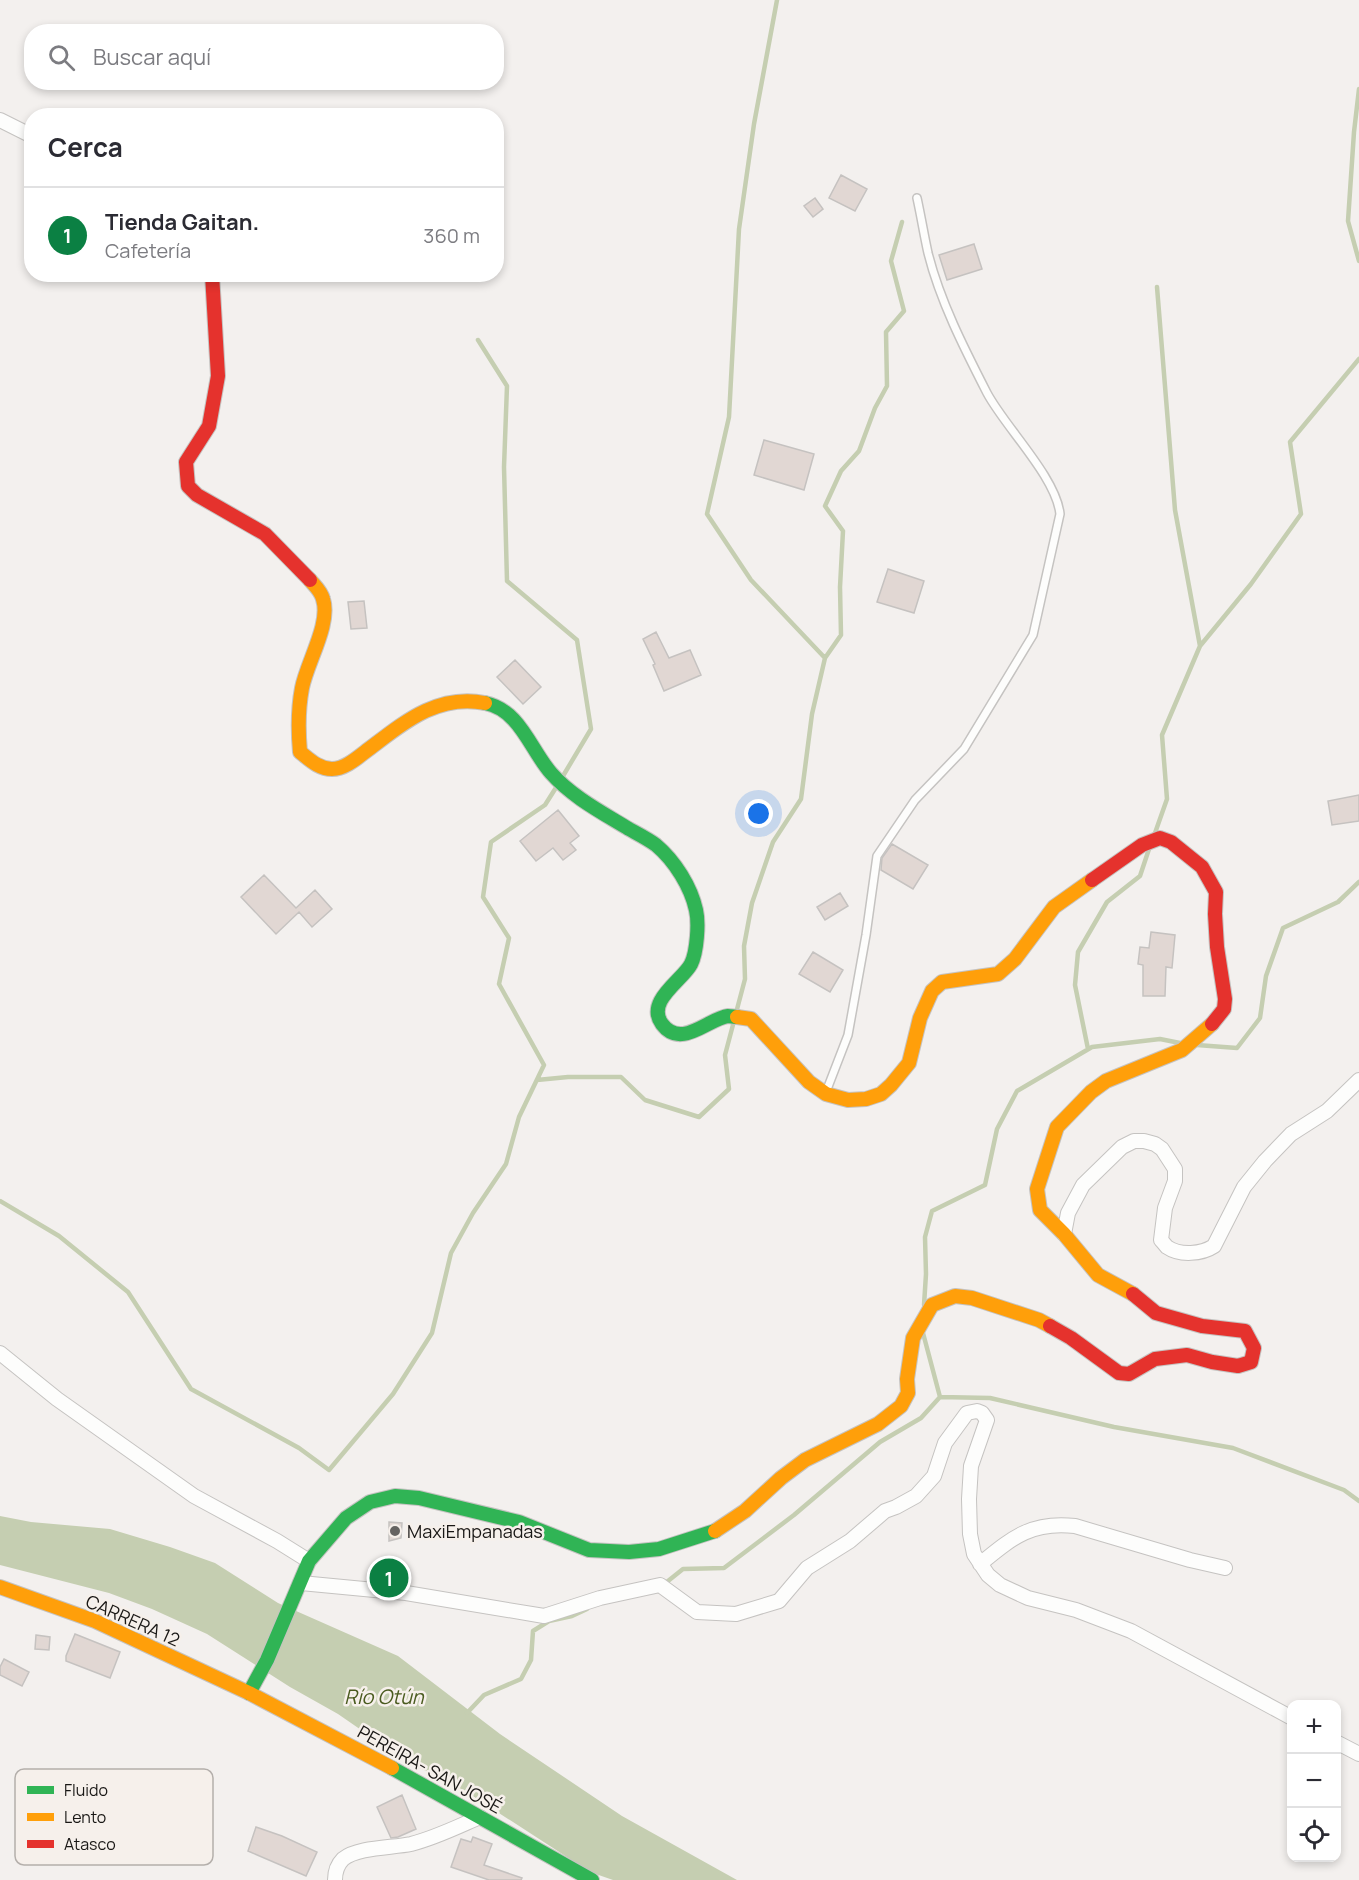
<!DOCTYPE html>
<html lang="es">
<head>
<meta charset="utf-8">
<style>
	body { margin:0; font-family:Manrope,sans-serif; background:#f7f7f7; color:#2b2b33 }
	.controls { position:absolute; right:18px; bottom:18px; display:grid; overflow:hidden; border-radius:12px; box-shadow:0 3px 9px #0003 }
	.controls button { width:54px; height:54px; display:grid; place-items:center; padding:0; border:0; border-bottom:2px solid #e1e1e2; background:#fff; color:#2b2b33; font:30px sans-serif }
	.you { position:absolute; left:759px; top:814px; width:21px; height:21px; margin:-15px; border:4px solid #fff; border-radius:50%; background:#1a73e8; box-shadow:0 0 0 9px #1a73e833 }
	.badge { display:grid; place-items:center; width:39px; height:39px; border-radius:50%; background:#0b8043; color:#fff; font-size:20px; font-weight:700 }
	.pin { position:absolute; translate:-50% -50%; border:3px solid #fff; box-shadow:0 2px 6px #0006 }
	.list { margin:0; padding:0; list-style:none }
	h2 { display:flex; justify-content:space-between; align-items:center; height:78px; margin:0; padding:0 24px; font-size:26px }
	h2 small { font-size:20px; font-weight:400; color:#7c7c81 }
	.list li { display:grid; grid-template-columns:39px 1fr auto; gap:18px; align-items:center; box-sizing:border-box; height:96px; padding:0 24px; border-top:2px solid #e1e1e2 }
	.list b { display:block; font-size:22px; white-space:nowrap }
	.list p { margin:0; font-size:20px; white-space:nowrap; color:#7c7c81 }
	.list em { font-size:20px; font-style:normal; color:#7c7c81 }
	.icon { flex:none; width:33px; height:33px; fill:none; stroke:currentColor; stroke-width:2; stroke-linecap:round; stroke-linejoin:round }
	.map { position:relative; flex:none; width:1359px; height:1880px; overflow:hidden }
	.search { position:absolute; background:#fff; box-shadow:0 3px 9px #0003; left:24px; top:24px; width:480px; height:66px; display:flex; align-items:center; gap:15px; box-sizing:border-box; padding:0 21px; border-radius:24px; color:#7c7c81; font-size:22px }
	.panel { position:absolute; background:#fff; box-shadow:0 3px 9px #0003; left:24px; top:108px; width:480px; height:174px; border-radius:24px }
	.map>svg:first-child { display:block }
	.water { fill:#c5ceb1 }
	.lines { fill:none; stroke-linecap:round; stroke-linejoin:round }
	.stream { stroke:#c5ceb1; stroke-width:4.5 }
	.building { fill:#e1d7d3; stroke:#c5c2c0; stroke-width:1.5 }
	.lane-casing { stroke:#c5c3c1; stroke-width:10 }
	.street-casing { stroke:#c5c3c1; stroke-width:16 }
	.fast-casing { stroke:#c5c3c1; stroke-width:16 }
	.slow-casing { stroke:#c5c3c1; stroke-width:16 }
	.jam-casing { stroke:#c5c3c1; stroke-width:16 }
	.lane { stroke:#fdfdfc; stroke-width:7 }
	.street { stroke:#fdfdfc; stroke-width:14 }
	.fast { stroke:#30b455; stroke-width:14 }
	.slow { stroke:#ff9f0a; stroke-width:14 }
	.jam { stroke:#e5322d; stroke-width:14 }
	.poi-dot { fill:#656361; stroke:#f6f0eb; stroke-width:2 }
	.labels { text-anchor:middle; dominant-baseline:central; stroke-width:5; stroke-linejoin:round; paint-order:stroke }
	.poi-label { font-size:18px; fill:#191715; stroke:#f6f0eb; text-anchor:start }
	.street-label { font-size:18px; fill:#191715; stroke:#f6f0eb }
	.water-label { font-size:20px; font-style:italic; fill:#4a5b1f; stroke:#f6f0eb }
	.key { fill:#f6f0eb; stroke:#b4afab; stroke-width:1.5 }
	.key-label { font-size:16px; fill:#191715 }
</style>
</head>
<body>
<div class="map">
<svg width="1359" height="1880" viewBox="0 0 1359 1880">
	<rect width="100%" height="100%" fill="#f3f0ee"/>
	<!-- water -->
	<path class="water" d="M0,1516L31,1522L110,1529L170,1547L215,1563L278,1603L398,1656L500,1734L622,1816L737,1880H613L590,1872L465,1791L406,1761L338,1714L290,1687L207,1634L152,1609L109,1593L0,1565Z"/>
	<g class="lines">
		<!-- stream -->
		<path class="stream" d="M1359,89L1354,132L1348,221L1359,261
			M478,340L507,386L504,467L507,581L577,640L591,729L563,776
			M1200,646L1251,584L1301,514L1290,442L1359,359
			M825,658L841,635L840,587L843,531L825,506L841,471L859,451L875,408L887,386L886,332L904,311L891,261L902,222
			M1155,833L1167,799L1162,735L1200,646L1175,510L1157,287
			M736,1013L745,979L744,946L752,903L773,842L801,799L812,714L825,658L751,580L707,514L729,417L739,229L754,124L777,0
			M1197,1045L1237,1048L1260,1018L1266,976L1283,928L1338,902L1359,882
			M1088,1049L1075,985L1078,952L1107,902L1140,876L1149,849
			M537,1080L568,1077H621L645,1100L699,1117L729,1089L725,1055L734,1021
			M0,1201L59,1236L128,1292L191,1389L299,1448L329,1470L393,1394L432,1333L451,1253L473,1213L506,1164L519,1117L544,1065L499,984L509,938L483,897L491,842L545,805L557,786
			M924,1305L926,1274L925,1237L932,1211L985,1185L997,1129L1017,1091L1092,1047L1160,1039L1180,1043
			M940,1397L990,1398L1114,1427L1233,1448L1344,1490L1359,1501
			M663,1585L683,1569L724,1568L794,1515L880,1442L921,1418L940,1397L923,1333
			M467,1713L484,1695L521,1679L531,1660L533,1631L549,1621L572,1616L587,1609"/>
	</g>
	<!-- building -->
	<path class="building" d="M841,175L867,189L855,211L829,198Z
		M815,198L823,209L813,217L804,206Z
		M974,244L982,269L947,280L939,255Z
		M764,440L814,454L804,490L754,475Z
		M888,569L924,581L914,613L877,602Z
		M364,601L367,628L351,629L348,602Z
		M656,632L669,658L690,650L701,675L664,691L653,665L655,664L643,639Z
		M515,660L541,687L523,704L497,677Z
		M1359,795V821L1332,825L1328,801Z
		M558,810L579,836L570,843L576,850L563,860L553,848L536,861L520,841Z
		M892,844L928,865L913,889L881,870L882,858Z
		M264,875L296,908L315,890L332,909L312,927L299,912L276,934L241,897Z
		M840,893L848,906L825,920L817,907Z
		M1151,932L1175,935L1172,968L1166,967L1165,996H1143V965L1138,964L1140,947L1149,948Z
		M813,952L843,970L830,992L799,974Z
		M389,1522L402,1523L401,1538L389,1541Z
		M377,1566L401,1568V1583L377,1581Z
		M75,1634L120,1652L110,1678L66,1661V1656Z
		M36,1635L50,1637L49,1650L35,1649Z
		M4,1659L29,1672L22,1686L0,1675V1667Z
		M402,1795L416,1829L398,1837L391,1838L377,1807Z
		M256,1827L282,1836L317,1852L306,1876L248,1851Z
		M473,1837L492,1844L484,1865L522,1878L521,1880H489L451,1867L461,1839L471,1842Z"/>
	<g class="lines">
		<!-- lane casing -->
		<g class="lane-casing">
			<path id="lane" d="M826,1092L848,1035L866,935L877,856L915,800L964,749L1033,635L1060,514C1056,477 1005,427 987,393C964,348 940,301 928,253C924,235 921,216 917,198"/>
		</g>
		<!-- street casing -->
		<g class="street-casing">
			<path id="street" d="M0,120L32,136
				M1064,1234L1068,1213L1083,1185L1122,1147L1134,1141H1144L1155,1144L1162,1149L1175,1169V1181L1165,1208L1161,1240C1163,1242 1165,1245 1167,1247C1180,1256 1202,1254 1214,1246L1244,1187L1265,1161L1291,1134L1327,1111L1359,1080
				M0,1353L57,1399L194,1496L277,1541L309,1561
				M980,1564C1012,1538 1031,1521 1075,1526L1190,1560L1225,1568
				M301,1583L406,1593L544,1616L600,1598L660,1585L697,1612L736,1614L779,1601L807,1568L850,1541L885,1511L896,1507L916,1496L934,1476L945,1443L967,1413L977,1411L982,1413L987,1420L971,1466L969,1499L970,1534L974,1554L988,1575L1000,1585L1028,1598L1076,1610L1131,1631L1292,1718
				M1336,1742L1359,1754
				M335,1880C335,1872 337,1865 343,1859C358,1847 392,1848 411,1844C435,1838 457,1827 480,1817"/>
		</g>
		<!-- fast casing -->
		<g class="fast-casing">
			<path id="fast" d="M485,703C520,710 530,749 551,773C572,797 603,813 629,829C638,834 648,839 656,845C675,861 691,887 696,910C699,923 697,952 691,964C683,980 645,1001 662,1024C681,1050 709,1018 728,1016C731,1016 734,1017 737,1017
				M249,1693L267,1660L309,1561L346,1518L370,1502L395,1496L419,1498L519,1522L589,1550L629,1552L659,1549L715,1531
				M392,1768L592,1880"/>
		</g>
		<!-- slow casing -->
		<g class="slow-casing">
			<path id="slow" d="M310,580C315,586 321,591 323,599C331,624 307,662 302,688C298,709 298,730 300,752C310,760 319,769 332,769C344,769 356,759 365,752C401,725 436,693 485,703
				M737,1017L751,1019L809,1082L826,1094L848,1100L866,1099L881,1094L891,1085L909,1063L920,1018L932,991L942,982L998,974L1015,959L1054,907L1092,880
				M1133,1294L1098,1275L1064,1234L1040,1210L1037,1189L1057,1127L1091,1092L1106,1081L1182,1050L1212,1024
				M715,1531L745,1511L781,1478L805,1460L878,1424L901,1406L908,1393L907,1379L913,1338L932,1305L955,1296L972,1298L1039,1320L1050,1326
				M0,1587L95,1621L249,1693L392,1768"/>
		</g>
		<!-- jam casing -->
		<g class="jam-casing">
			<path id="jam" d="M212,274L218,376L209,426L186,462L188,486L197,495L265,534L310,580
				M1092,880L1142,845L1160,838L1171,842L1202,867L1216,892L1215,914L1217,947L1225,999L1224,1009L1212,1024
				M1050,1326L1071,1338L1119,1373L1129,1374L1155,1359L1187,1355L1212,1362L1238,1366L1251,1362L1254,1348L1245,1331L1202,1326L1156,1313L1133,1294"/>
		</g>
		<!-- lane -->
		<use href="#lane" class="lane"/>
		<!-- street -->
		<use href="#street" class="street"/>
		<!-- fast -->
		<use href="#fast" class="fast"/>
		<!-- slow -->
		<use href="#slow" class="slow"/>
		<!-- jam -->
		<use href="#jam" class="jam"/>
	</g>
	<!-- markers -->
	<circle class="poi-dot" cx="395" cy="1531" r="6"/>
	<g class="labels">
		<!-- poi labels -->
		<g class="poi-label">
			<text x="407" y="1531">MaxiEmpanadas</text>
		</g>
		<!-- street labels -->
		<g class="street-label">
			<text transform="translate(133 1620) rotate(24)">CARRERA 12</text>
			<text transform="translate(430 1769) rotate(29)">PEREIRA- SAN JOSÉ</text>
		</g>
		<!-- water labels -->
		<g class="water-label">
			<text x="384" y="1696">Río Otún</text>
		</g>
	</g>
	<!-- legend -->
	<rect x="15" y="1769" width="198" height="96" rx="9" class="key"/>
	<rect x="27" y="1786" width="27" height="8" fill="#30b455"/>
	<rect x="27" y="1813" width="27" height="8" fill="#ff9f0a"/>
	<rect x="27" y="1840" width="27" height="8" fill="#e5322d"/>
	<g class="key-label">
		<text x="64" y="1796">Fluido</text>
		<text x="64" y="1823">Lento</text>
		<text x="64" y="1850">Atasco</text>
	</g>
</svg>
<div class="controls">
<button>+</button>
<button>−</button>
<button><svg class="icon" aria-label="locate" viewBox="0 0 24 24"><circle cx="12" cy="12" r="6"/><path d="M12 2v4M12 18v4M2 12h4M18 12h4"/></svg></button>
</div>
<div class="you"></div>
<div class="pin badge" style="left:389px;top:1578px">1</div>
<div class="search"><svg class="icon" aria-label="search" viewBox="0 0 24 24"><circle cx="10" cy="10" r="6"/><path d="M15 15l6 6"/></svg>Buscar aquí</div>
<section class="panel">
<h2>Cerca<small></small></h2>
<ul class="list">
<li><span class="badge">1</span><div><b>Tienda Gaitan.</b><p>Cafetería</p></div><em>360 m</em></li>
</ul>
</section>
</div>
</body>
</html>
